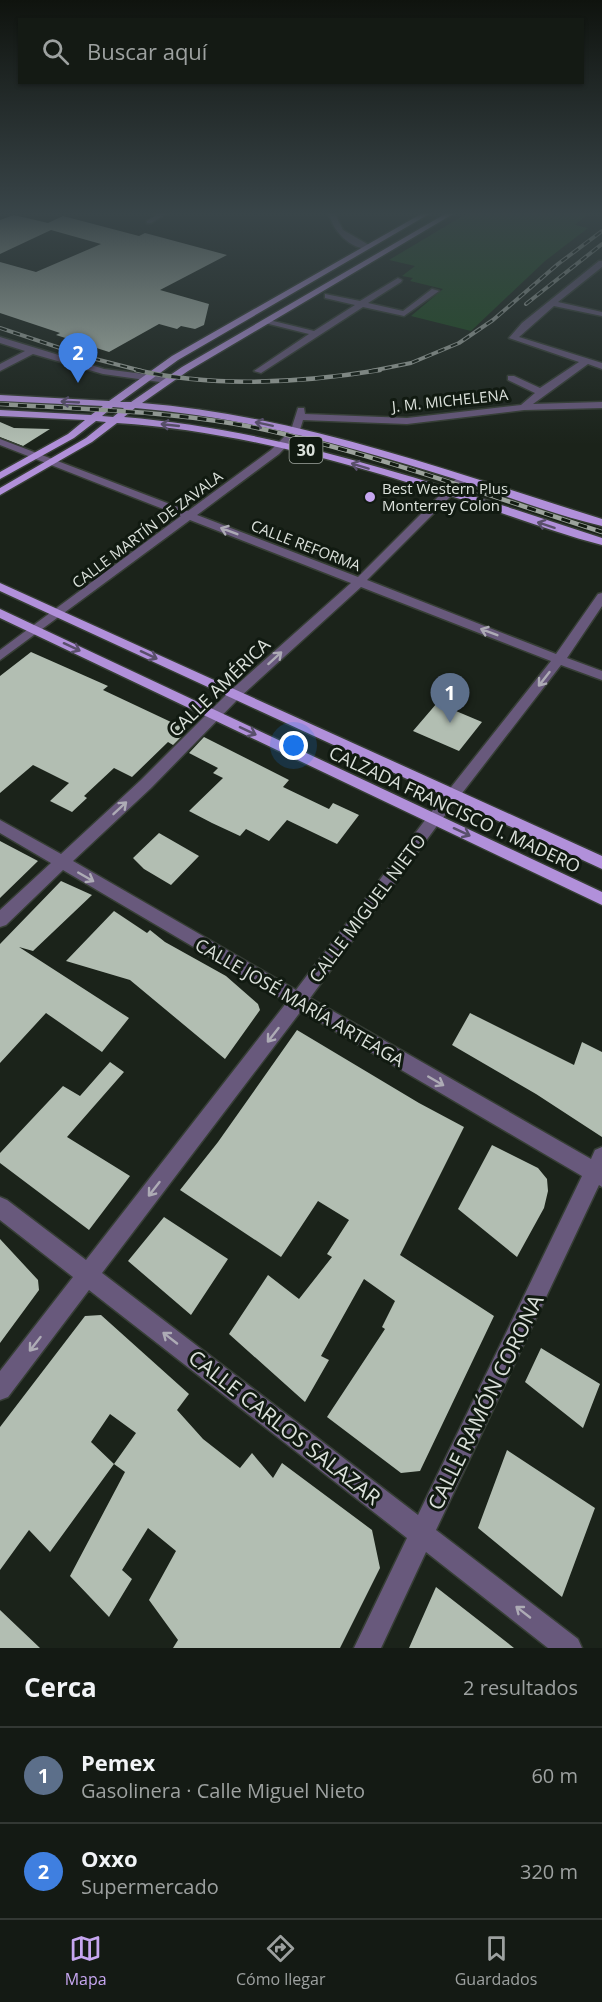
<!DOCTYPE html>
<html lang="es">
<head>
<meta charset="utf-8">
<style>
	body { margin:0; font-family:"Open Sans",sans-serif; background:#1d231d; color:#f1f3f6 }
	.you { position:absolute; left:294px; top:746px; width:21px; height:21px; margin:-15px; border:4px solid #fff; border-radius:50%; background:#1a73e8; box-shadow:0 0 0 9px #1a73e833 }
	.badge { display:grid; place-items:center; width:39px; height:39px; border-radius:50%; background:#c6a6f0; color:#fff; font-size:20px; font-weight:700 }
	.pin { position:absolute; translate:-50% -50px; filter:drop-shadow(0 2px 3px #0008) }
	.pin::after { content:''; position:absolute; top:32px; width:21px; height:18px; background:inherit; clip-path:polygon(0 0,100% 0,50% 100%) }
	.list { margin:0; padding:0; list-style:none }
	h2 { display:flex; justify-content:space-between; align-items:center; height:78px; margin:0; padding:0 24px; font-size:26px }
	h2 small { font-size:20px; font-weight:400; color:#9da1a0 }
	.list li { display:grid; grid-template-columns:39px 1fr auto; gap:18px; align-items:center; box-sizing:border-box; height:96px; padding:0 24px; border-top:2px solid #333834 }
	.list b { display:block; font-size:22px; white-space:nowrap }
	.list p { margin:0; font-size:20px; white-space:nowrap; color:#9da1a0 }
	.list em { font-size:20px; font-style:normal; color:#9da1a0 }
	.icon { flex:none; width:33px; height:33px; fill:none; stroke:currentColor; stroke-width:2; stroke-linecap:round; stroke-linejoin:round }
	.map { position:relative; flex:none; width:602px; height:1648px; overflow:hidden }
	.search { position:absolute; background:#141a14; box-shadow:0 2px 4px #0004; left:18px; right:18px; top:18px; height:66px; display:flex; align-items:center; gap:15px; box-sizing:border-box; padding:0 21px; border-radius:0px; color:#9da1a0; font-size:22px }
	.sheet { height:270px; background:#141a14 }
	nav { display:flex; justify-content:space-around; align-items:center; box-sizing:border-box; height:84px; border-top:2px solid #333834; background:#141a14; font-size:16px; color:#9da1a0 }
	nav a { display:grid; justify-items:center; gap:3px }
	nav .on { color:#c6a6f0 }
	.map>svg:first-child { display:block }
	.green { fill:#1f4d20 }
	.building { fill:#b2beb2; fill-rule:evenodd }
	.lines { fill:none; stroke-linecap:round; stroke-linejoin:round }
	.minor-casing { stroke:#363e35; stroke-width:3 }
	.major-casing { stroke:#363e35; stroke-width:3 }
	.minor { fill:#68597c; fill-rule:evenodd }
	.major { fill:#b190da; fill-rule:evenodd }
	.rail-far1-casing { stroke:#9ca39c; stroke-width:4 }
	.rail-casing { stroke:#9ca39c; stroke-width:4.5 }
	.rail-far1 { stroke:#111a11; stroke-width:2; stroke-dasharray:7; stroke-linecap:butt }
	.rail { stroke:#111a11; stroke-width:3; stroke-dasharray:9; stroke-linecap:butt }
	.oneway { stroke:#594f6b }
	.oneway2 { stroke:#adabb5 }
	.poi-dot { fill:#c6a6f0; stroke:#111a11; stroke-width:2 }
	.labels { text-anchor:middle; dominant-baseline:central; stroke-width:6; stroke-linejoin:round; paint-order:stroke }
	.far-street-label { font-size:15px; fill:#dbe1db; stroke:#111a11 }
	.far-poi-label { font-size:15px; fill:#dbe1db; stroke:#111a11; text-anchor:start }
	.shield { fill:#111a11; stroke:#9ea59e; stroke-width:1.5 }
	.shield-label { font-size:16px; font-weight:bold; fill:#dbe1db }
	.street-label { font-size:18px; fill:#dbe1db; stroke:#111a11 }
	.near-street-label { font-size:21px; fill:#dbe1db; stroke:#111a11 }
</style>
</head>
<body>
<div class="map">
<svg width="602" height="1648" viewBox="0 0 602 1648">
	<rect width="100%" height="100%" fill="#1b231a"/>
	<!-- green -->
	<path class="green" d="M466,214H588L575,225L588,228L545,261L471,331L411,316L443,289L410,281L413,278L402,276L415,266L389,260Z"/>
	<!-- building -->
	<path class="building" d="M14,215L48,223L63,216L139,236L145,233L227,255L160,290L209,304L204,325L195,329L181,326L177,329L159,324L109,352L56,335L60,333L0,313V262L36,272L101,244L51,230L0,254V220Z
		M0,422L14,428L50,429L23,446L0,437Z
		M31,652L108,686L103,690L188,730L173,745L168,742L132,777L114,768L84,796L87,798L72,812L50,801L69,783L33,765L0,793V676Z
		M437,703L482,722L459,751L413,731Z
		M204,737L289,780L283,787L329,809L333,803L359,815L337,844L287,820L269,841L246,829L240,836L212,823L189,811L223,778L213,773L218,768L189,753Z
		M159,833L199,856L171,885L144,869L133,858Z
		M0,841L38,861L0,898Z
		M61,881L92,895L33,951L19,947L129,1018L102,1052L46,1013L0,1063V944Z
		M114,911L147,933L150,930L165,942L226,976L258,1004L260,1010L225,1059L130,980L66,961Z
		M470,1013L574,1065L582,1042L602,1052V1137L536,1094L452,1045Z
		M297,1030L419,1103L464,1127L400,1255L494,1316L420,1471L401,1473L327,1417L385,1329L382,1327L395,1301L364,1279L321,1356L329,1360L305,1402L229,1334L268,1275L299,1299L332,1257L327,1254L349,1220L318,1201L281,1257L180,1190L218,1142Z
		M110,1062L124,1072L67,1137L130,1176L89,1230L0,1163V1153L63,1086L80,1096Z
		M492,1145L538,1168L547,1179L548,1191L544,1208L517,1257L458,1209Z
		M164,1217L228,1259L191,1315L128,1261Z
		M0,1239L38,1280L39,1290L0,1343Z
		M101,1315L189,1394L177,1410L203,1439L240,1468L252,1453L273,1478L282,1463L372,1530L380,1568L340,1648H173L178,1640L149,1600L176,1551L148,1528L122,1570L132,1579L109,1617L70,1576L125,1472L114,1464L50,1552L29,1530L0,1570V1427L85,1316ZM110,1414L136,1433L114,1464L91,1442Z
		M541,1348L600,1384L583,1428L525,1382Z
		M507,1450L595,1508L562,1597L478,1528Z
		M436,1587L514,1648H409Z
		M0,1610L40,1648H0Z"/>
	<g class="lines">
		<!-- minor casing -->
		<g class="minor-casing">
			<path id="minor" d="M158,214H166L151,223H147V221Z
				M329,214H335L343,230L369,245V249C350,249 333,231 329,214Z
				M599,261H602V267L558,302L602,312V316L554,306L519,337L602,363V369L588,364L533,404L602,402V408L524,410L407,424L303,420L299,433L279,454L197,515L358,577L457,478L461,477L466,480L465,482L367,580L556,654L598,594L602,593V606L567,658L602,671V680L561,665L439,823L310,998L591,1159L595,1150L602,1147V1187L599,1185L436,1530L578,1639L582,1648H548L426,1552L381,1648H354L407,1538L89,1290L8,1397L0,1400V1371L73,1277L0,1220V1197L7,1200L86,1260L287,1002L63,870L6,925L0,927V910L51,863L0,833V820L61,854L141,780L230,691L351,583L190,520L0,660V650L181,516L0,445V439L188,511L271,450L291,430L298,408H304L305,414L407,418L521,405L535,393L508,380V376H514L540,388L579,362L509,338L522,323ZM361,587L551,661L429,815L296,990L73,861L151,788L240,697ZM301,1011L582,1176L418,1515L102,1273Z
				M398,278L402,280L401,282L368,303L403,311L432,289L439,291L404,316L363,307L261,373L254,371L309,334L265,323V319L314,331L355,305L325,298V294L360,301Z
				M0,337L104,369L167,377L172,380L167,383L103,374L33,354L0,371V364L25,351L0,343Z"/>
		</g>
		<!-- major casing -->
		<g class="major-casing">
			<path id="major" d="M421,214H429L178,360L120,402H131L182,367L445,214H453L188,371L142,403C301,416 451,472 602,519V526C552,514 503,495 455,479C350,446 245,417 135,408L124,417C290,431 445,487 602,538V545C555,533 509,515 463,500C350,463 237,431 117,423L92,442L0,495V488L86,438L106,422L96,421L74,438L0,479V472L68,434L85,420L0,416V410L91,415L103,406L0,401V395L109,401L172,356ZM113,407L124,408L113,417L102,416Z
				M0,583L602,856V869L0,591Z
				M0,609L602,892V905L0,618Z"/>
		</g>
		<!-- minor -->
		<use href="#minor" class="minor"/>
		<!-- major -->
		<use href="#major" class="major"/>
		<!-- rail-far1 casing -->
		<g class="rail-far1-casing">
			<path id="rail-far1" d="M526,304L602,244
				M0,328L84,356L142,371
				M371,371L411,363L459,343L493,320L558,264L602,231"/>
		</g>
		<!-- rail casing -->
		<g class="rail-casing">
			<path id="rail" d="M136,370C214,388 301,383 380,370
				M0,404C90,410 183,411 271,431C383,457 493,497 602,532"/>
		</g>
		<!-- rail-far1 -->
		<use href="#rail-far1" class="rail-far1"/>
		<!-- rail -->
		<use href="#rail" class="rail"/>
	</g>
	<!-- one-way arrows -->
	<defs><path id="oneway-shaft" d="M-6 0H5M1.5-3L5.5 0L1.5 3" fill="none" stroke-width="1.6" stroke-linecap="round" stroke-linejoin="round" transform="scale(1.5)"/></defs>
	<g class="oneway">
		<use href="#oneway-shaft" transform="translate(70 402) rotate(-177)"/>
		<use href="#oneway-shaft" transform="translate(264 424) rotate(-168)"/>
		<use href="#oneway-shaft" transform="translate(170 425) rotate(-174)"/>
		<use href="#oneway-shaft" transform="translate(360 466) rotate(-163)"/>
		<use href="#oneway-shaft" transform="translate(546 525) rotate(-162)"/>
		<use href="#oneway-shaft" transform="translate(72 647) rotate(25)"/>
		<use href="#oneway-shaft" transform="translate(149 655) rotate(25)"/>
		<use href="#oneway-shaft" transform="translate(248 731) rotate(25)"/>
		<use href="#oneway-shaft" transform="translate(462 832) rotate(25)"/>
	</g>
	<g class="oneway2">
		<use href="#oneway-shaft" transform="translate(229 531) rotate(-159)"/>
		<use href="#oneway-shaft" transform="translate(489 632) rotate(-159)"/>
		<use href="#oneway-shaft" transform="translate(275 658) rotate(-42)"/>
		<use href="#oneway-shaft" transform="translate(544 679) rotate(128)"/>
		<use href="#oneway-shaft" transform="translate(120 808) rotate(-43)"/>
		<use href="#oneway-shaft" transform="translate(86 877) rotate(30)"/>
		<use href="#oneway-shaft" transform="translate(273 1035) rotate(128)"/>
		<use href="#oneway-shaft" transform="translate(436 1081) rotate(30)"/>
		<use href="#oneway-shaft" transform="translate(154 1189) rotate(128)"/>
		<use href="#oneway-shaft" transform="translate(170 1338) rotate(-142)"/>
		<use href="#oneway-shaft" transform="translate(35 1344) rotate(128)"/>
		<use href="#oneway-shaft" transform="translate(523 1612) rotate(-142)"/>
	</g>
	<!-- sky -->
	<linearGradient id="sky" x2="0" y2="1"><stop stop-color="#0f130e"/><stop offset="0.48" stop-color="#394549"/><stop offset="1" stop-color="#394549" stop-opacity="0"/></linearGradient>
	<rect width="602" height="445" fill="url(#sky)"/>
	<!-- markers -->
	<circle class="poi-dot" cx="370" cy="497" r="6"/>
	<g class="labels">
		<!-- far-street labels -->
		<g class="far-street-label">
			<text transform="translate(450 400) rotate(-6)">J. M. MICHELENA</text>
			<text transform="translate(147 529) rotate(-37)">CALLE MARTÍN DE ZAVALA</text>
			<text transform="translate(306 545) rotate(21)">CALLE REFORMA</text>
		</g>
		<!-- far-poi labels -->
		<g class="far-poi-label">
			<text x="382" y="488">Best Western Plus<tspan x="382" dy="17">Monterrey Colon</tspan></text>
		</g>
		<!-- shield labels -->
		<rect class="shield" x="289.5" y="437" width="33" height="26" rx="4.5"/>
		<g class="shield-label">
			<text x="306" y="450">30</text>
		</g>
		<!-- street labels -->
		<g class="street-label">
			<text transform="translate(219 687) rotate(-44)">CALLE AMÉRICA</text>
			<text transform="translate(455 809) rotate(25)">CALZADA FRANCISCO I. MADERO</text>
			<text transform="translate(367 908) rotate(-53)">CALLE MIGUEL NIETO</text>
			<text transform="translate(300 1002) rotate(30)">CALLE JOSÉ MARÍA ARTEAGA</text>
		</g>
		<!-- near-street labels -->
		<g class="near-street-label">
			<text transform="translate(485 1402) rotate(-64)">CALLE RAMÓN CORONA</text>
			<text transform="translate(285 1427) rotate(38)">CALLE CARLOS SALAZAR</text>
		</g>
	</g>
</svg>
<div class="you"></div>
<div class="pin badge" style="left:450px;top:723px;background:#5c6f8a">1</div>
<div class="pin badge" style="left:78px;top:383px;background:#3f7fe0">2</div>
<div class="search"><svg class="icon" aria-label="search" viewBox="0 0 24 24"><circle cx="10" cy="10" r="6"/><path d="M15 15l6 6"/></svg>Buscar aquí</div>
</div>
<section class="sheet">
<h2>Cerca<small>2 resultados</small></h2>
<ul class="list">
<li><span class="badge" style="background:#5c6f8a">1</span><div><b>Pemex</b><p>Gasolinera · Calle Miguel Nieto</p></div><em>60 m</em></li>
<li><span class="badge" style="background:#3f7fe0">2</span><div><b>Oxxo</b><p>Supermercado</p></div><em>320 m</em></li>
</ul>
</section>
<nav>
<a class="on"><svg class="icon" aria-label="map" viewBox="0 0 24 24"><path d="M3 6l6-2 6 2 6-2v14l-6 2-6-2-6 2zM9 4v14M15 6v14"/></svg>Mapa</a>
<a><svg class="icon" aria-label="directions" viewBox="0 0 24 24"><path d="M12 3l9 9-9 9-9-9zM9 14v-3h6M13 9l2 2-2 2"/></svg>Cómo llegar</a>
<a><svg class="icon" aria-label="saved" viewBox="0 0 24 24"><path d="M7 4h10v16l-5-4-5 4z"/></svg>Guardados</a>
</nav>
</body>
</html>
